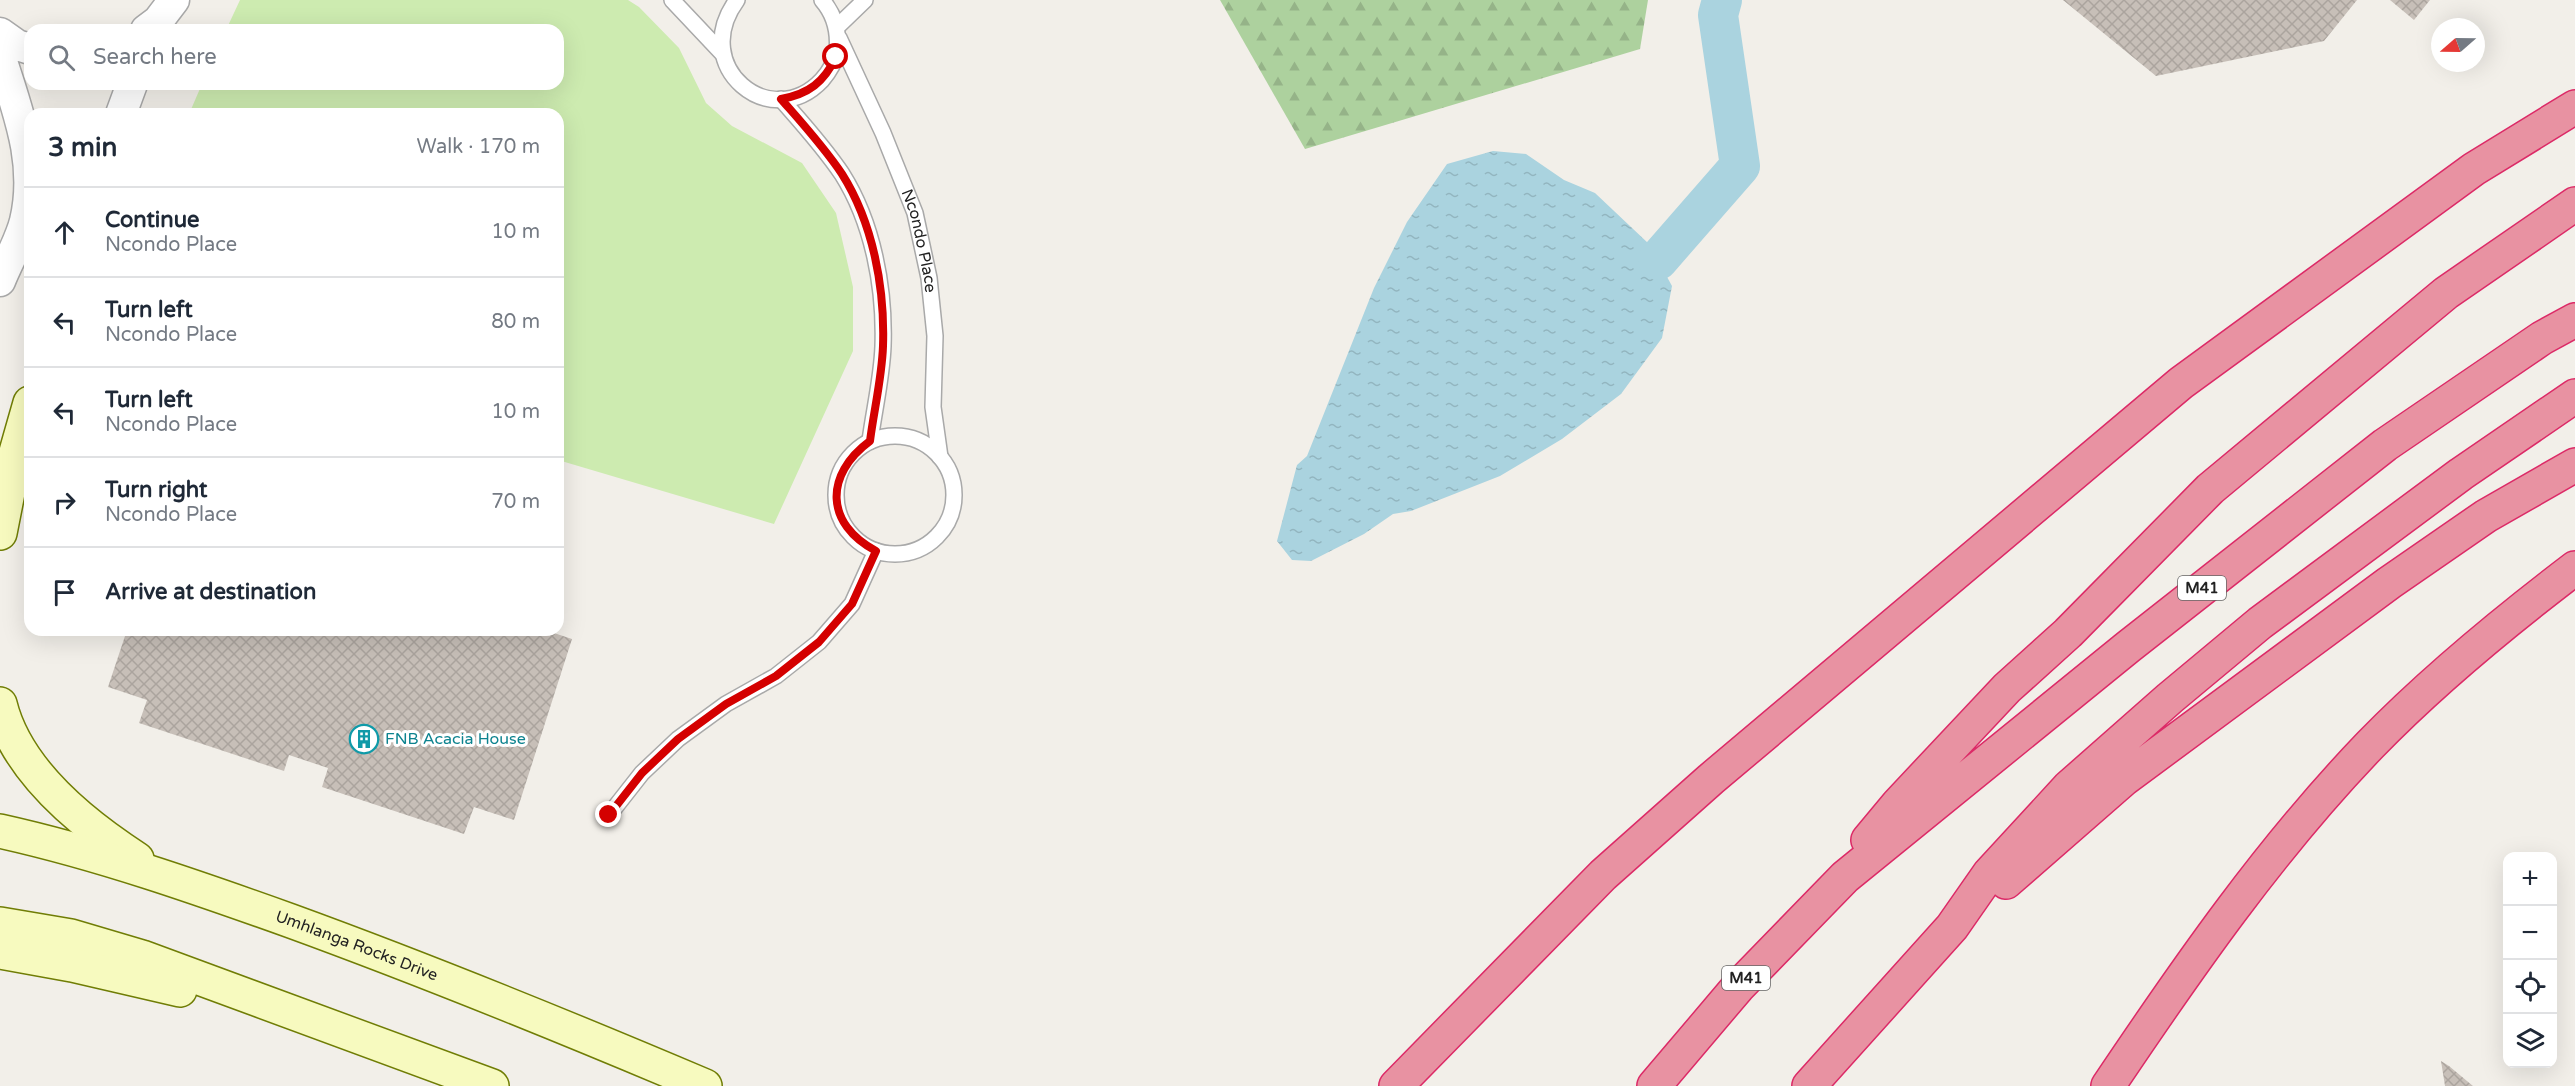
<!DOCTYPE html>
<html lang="en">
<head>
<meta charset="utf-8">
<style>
	body { margin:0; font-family:"Varela Round",sans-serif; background:#f2f2f3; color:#1f2937 }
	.controls { position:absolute; right:18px; bottom:18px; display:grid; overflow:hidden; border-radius:12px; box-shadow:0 6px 24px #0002 }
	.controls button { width:54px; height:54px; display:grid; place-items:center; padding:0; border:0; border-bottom:2px solid #e0e1e3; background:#fff; color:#1f2937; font:30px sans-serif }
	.compass { position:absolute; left:2431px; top:18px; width:54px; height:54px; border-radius:50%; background:#fff; box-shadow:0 6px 24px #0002; rotate:250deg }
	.stop { position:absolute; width:18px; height:18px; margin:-14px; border:4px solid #d40000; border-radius:50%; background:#fff }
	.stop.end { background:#d40000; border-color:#fff; box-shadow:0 2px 6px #0008 }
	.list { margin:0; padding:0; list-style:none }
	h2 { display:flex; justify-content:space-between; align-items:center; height:78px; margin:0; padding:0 24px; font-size:26px }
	h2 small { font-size:20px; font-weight:400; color:#747a83 }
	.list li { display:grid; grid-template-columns:39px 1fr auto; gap:18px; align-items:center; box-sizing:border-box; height:90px; padding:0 24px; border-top:2px solid #e0e1e3 }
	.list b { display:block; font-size:22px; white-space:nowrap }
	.list p { margin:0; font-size:20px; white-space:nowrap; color:#747a83 }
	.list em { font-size:20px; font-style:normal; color:#747a83 }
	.icon { flex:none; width:33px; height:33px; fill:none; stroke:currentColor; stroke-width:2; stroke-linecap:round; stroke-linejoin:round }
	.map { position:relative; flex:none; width:2575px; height:1086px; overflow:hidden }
	.search { position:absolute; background:#fff; box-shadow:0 6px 24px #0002; left:24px; top:24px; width:540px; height:66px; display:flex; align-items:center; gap:15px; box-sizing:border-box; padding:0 21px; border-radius:18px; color:#747a83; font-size:22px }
	.panel { position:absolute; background:#fff; box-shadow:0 6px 24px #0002; left:24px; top:108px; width:540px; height:528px; border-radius:18px }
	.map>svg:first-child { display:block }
	.grass { fill:#cdebb0 }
	.forest { fill:url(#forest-firs) }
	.water { fill:url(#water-ripples) }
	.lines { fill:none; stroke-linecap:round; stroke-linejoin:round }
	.canal { stroke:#aad3df; stroke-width:40 }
	.building { fill:url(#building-cross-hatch) }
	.lane-casing { stroke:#a9a9a9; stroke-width:18 }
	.street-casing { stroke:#a9a9a9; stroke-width:33 }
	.secondary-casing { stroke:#707d05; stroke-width:36 }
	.highway-casing { stroke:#dc2a67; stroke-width:36 }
	.lane { stroke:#fff; stroke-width:15 }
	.street { stroke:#fff; stroke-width:30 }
	.secondary { stroke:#f7fabf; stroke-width:33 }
	.highway { stroke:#e892a2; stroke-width:33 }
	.route { stroke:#d40000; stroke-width:8 }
	.labels { text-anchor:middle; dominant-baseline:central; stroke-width:6; stroke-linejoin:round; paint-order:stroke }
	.shield { fill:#fff; stroke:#646464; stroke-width:1.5 }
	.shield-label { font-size:15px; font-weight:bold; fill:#222 }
	.street-label { font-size:16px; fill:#222; stroke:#fff }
	.culture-label { font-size:16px; fill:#0d838f; stroke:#fff; text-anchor:start }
</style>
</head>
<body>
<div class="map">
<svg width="2575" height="1086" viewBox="0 0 2575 1086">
	<defs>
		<pattern id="forest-firs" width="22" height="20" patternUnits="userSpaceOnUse" patternTransform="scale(1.5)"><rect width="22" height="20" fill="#add19e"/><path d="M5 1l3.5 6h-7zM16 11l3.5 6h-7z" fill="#95b388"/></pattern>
		<pattern id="water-ripples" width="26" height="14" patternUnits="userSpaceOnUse" patternTransform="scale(1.5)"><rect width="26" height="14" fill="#aad3df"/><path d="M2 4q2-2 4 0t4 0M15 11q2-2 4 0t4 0" fill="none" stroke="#92b5bf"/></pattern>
		<pattern id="building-cross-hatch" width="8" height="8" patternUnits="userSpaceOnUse" patternTransform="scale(1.5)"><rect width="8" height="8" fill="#c7bfb8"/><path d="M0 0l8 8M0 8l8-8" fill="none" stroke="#aba49e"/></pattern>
	</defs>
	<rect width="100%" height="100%" fill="#f2efe9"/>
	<!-- grass -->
	<path class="grass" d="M240,0H628L639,7L679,48L706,103L732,126L802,163L836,213L853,287V351L774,524L558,460V114H189L202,84H558V30H226Z"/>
	<!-- forest -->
	<path class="forest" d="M1220,0H1648L1640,49L1305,149Z"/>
	<!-- water -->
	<path class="water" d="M1493,151L1526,154L1564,180L1595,193L1649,244L1672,286L1662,338L1621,394L1562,439L1500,476L1411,511L1393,514L1364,534L1311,561L1292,560L1277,541L1297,465L1307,456L1374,288L1407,222L1447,164Z"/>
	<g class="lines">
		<!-- canal -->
		<path class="canal" d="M1658,260L1740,166L1718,15L1722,0"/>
	</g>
	<!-- building -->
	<path class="building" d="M2063,0H2357L2324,41L2156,76Z
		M2390,0H2430L2414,20Z
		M127,630H545L572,639L514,820L474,807L464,834L322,787L328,768L289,755L284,771L139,723L147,700L108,687Z
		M2441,1061L2449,1066L2473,1086H2445Z"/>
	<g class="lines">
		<!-- lane casing -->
		<g class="lane-casing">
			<g id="lane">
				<path d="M672,0L722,53"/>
				<path d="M737,0C688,67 771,134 822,80C829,72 835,62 837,51C839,32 835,15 822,0"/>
				<path d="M837,27L865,0"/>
				<path id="s1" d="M839,38L883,133L915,213L929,278L935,336L933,407L940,457"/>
				<path d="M781,99C802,123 824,147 842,174C873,223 885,288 883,346C882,377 874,410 870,441"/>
				<circle cx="895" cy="495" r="59"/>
				<path d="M609,815L642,773L678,739L726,704L776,676L819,642L852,604L876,551"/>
			</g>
		</g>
		<!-- street casing -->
		<g class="street-casing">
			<path id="street" d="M146,30L158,21L174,0
				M0,33L17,45L30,49
				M0,55C17,110 39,162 25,221C20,241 8,261 0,281
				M121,114L132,84"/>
		</g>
		<!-- secondary casing -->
		<g class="secondary-casing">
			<g id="secondary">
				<path d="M0,533L16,452L30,403"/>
				<path d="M0,704C16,770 83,824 137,859"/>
				<path id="s2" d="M0,831C99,853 196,887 291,921C431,972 568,1028 705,1086"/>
				<path d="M0,924L71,936L142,957L492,1086"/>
				<path d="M0,952L72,965L180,990"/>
			</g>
		</g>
		<!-- highway casing -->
		<g class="highway-casing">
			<path id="highway" d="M1868,840L1898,804L2007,688L2068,633L2210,489L2446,293L2575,204
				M2006,882L2124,779L2389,583L2486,516L2575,465
				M1396,1086L1603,875L1711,779L2181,383L2474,169L2575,107
				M1654,1086L1738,987L1845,877L2128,647L2385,445L2542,338L2575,320
				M1809,1086L1952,927L1989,874L2069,787L2170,698L2260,623L2461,474L2575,396
				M2108,1086C2188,967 2270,849 2370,745C2432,681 2504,622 2575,568"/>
		</g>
		<!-- lane -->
		<use href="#lane" class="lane"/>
		<!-- street -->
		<use href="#street" class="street"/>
		<!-- secondary -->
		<use href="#secondary" class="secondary"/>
		<!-- highway -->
		<use href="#highway" class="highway"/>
	</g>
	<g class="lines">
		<!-- route -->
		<path class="route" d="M609,815L642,773L678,739L726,704L776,676L819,642L852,604L876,551C825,524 824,475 870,441C874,410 882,377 883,346C885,288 873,223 842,174C824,147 802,123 781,99C809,94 824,82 836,57"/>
	</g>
	<!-- icons -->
	<defs>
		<g id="building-ring" transform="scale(1.5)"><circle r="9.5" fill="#fff" stroke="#0f9aa8" stroke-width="1.5"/><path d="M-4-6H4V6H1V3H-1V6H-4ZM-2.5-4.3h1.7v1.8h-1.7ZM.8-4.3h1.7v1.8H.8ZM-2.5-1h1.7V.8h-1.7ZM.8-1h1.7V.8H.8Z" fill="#0f9aa8"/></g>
	</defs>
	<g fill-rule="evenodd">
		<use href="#building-ring" x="364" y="739"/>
	</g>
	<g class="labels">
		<!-- shield labels -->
		<g class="shield">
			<rect x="2178" y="576" width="48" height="24" rx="4.5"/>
			<rect x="1722" y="966" width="48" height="24" rx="4.5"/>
		</g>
		<g class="shield-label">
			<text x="2202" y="588">M41</text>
			<text x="1746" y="978">M41</text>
		</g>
		<!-- street labels -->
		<g class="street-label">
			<text stroke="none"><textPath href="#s1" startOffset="219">Ncondo Place</textPath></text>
			<text stroke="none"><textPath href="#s2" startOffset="375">Umhlanga Rocks Drive</textPath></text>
		</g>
		<!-- culture labels -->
		<g class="culture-label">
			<text x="385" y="739">FNB Acacia House</text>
		</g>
	</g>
</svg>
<div class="controls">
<button>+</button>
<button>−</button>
<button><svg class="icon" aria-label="locate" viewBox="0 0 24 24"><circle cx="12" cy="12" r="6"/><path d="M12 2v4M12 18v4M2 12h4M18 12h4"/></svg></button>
<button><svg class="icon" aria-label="layers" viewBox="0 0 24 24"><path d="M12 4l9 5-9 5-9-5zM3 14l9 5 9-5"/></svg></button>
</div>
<svg class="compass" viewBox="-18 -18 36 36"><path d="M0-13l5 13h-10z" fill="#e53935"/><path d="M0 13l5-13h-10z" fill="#747a83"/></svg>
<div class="stop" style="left:836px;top:57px"></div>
<div class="stop end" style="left:609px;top:815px"></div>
<div class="search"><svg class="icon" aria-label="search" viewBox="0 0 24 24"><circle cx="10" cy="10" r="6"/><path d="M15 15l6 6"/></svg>Search here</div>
<section class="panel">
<h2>3 min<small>Walk · 170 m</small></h2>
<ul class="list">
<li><svg class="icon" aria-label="ahead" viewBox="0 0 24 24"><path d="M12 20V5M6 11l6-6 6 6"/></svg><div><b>Continue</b><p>Ncondo Place</p></div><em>10 m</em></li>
<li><svg class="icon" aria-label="left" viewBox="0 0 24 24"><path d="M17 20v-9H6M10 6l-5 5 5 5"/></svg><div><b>Turn left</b><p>Ncondo Place</p></div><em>80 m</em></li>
<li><svg class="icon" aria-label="left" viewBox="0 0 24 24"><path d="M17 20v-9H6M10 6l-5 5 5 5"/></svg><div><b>Turn left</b><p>Ncondo Place</p></div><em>10 m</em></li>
<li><svg class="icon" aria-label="right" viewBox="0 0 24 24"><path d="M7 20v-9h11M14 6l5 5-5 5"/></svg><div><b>Turn right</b><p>Ncondo Place</p></div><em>70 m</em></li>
<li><svg class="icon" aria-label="arrive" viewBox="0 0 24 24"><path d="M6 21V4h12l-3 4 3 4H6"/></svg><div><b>Arrive at destination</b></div></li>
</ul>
</section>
</div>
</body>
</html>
